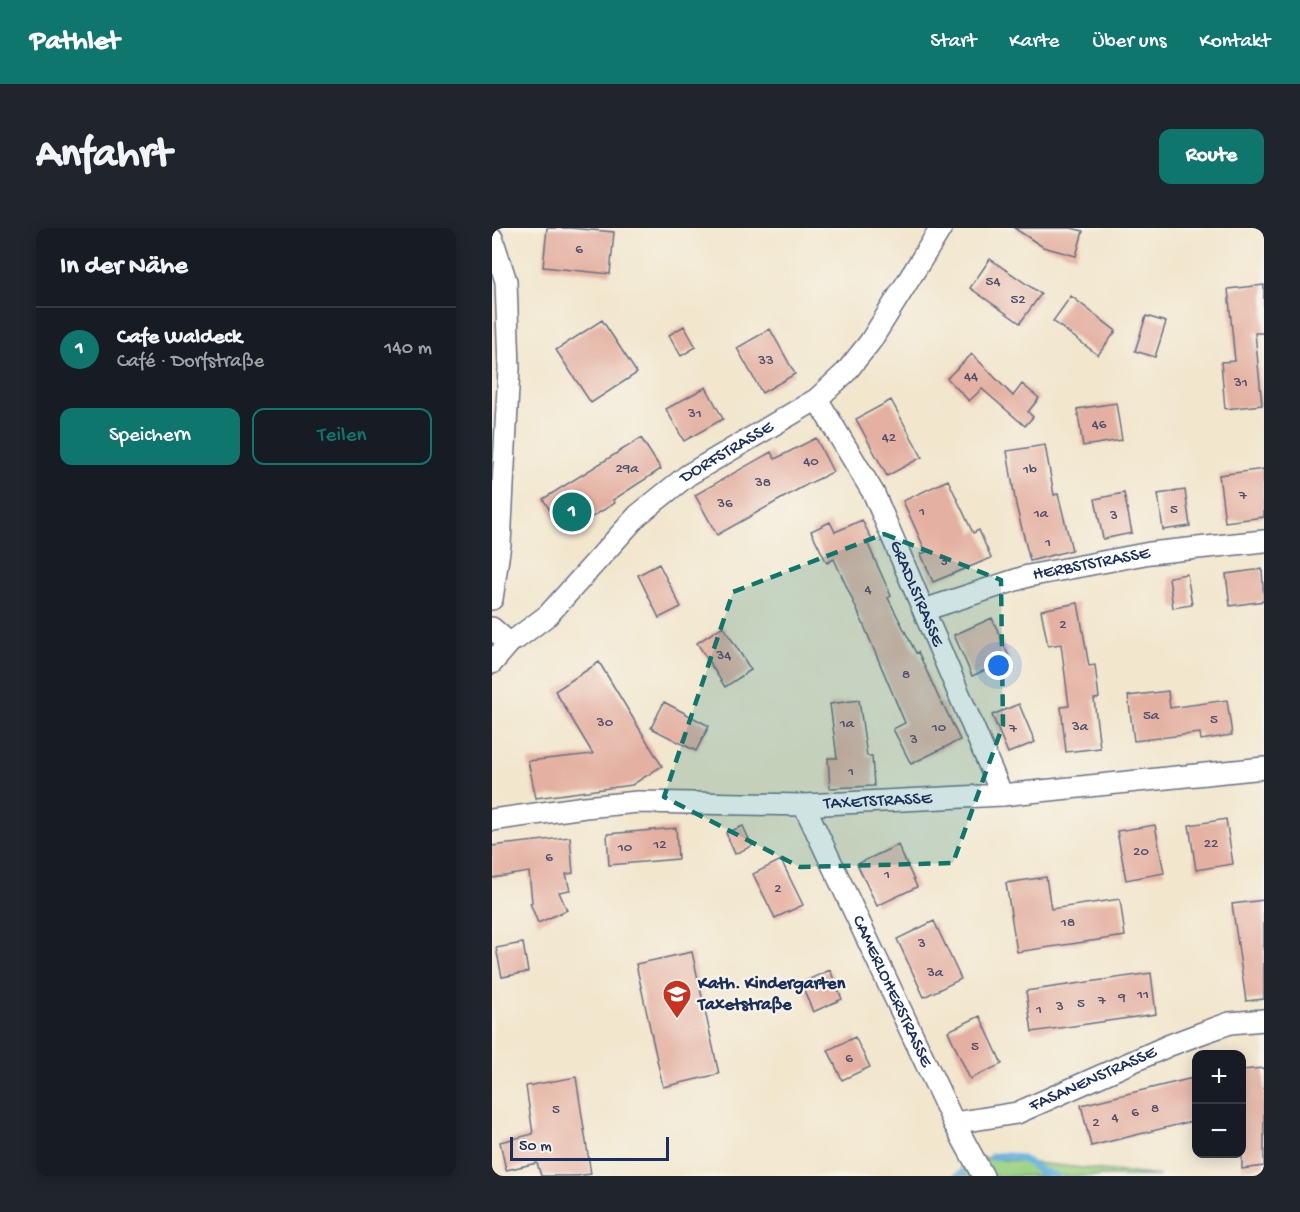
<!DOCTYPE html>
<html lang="de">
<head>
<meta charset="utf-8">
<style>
	body { margin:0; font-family:"Gochi Hand",sans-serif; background:#20242c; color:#f1f3f6 }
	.controls { position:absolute; right:18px; bottom:18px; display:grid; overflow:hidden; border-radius:12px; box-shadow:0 3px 15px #0003 }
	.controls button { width:54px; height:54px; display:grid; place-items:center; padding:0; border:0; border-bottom:2px solid #363941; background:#171b24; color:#f1f3f6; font:30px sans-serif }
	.scale { position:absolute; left:18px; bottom:15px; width:159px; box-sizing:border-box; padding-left:6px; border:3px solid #1b2f5e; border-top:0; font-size:16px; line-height:21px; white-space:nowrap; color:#1b2f5e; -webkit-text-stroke:4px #f7f3e8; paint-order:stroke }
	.you { position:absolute; left:507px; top:438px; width:21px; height:21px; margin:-15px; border:4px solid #fff; border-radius:50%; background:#1a73e8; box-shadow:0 0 0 9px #1a73e833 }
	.badge { display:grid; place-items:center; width:39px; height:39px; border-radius:50%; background:#0f766e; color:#fff; font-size:20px; font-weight:700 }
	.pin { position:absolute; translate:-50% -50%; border:3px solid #fff; box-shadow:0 2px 6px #0006 }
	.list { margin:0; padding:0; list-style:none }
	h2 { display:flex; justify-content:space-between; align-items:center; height:78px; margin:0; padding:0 24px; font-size:26px }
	h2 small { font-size:20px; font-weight:400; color:#9ea1a6 }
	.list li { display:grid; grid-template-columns:39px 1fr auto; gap:18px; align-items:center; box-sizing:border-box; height:84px; padding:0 24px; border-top:2px solid #363941 }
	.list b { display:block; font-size:22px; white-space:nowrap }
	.list p { margin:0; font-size:20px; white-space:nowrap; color:#9ea1a6 }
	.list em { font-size:20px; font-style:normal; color:#9ea1a6 }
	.actions { display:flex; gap:12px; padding:18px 24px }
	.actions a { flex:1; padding:14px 0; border:2px solid #0f766e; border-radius:12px; text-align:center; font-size:21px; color:#0f766e }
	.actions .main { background:#0f766e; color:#fff }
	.map { position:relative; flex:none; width:772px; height:948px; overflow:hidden; border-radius:12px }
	header { display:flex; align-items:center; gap:36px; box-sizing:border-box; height:84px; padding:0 30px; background:#0f766e; color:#fff }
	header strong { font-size:28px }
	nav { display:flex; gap:33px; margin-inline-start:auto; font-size:21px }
	.intro { display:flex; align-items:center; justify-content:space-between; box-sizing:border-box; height:144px; padding:0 36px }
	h1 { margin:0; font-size:42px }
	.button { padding:15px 27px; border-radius:12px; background:#0f766e; color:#fff; font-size:21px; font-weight:700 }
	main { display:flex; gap:36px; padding:0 36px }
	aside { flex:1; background:#171b24; border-radius:12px; box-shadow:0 3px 15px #0003 }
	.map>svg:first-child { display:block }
	.green { fill:#9bd183; stroke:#5b8070; stroke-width:1.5 }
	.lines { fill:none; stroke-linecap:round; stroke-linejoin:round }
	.stream { stroke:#68b2e0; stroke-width:7 }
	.building { fill:#e4b0a1 }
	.minor-casing { stroke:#666f85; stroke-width:24 }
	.minor { stroke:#fff; stroke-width:21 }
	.marked { fill:#0f766e; fill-opacity:0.2; stroke:#0f766e; stroke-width:4.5; stroke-dasharray:12 8; stroke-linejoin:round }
	.labels { text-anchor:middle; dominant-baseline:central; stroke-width:4.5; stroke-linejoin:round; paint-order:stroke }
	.number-label { font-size:15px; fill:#4d4f6f }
	.street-label { font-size:18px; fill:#1b2f5e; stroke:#f7f3e8 }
	.poi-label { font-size:18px; font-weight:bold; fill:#1b2f5e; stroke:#f7f3e8; text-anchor:start }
</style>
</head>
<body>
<header>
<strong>Pathlet</strong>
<nav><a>Start</a><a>Karte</a><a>Über uns</a><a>Kontakt</a></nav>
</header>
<div class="intro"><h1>Anfahrt</h1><a class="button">Route</a></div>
<main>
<aside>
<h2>In der Nähe<small></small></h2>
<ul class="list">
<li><span class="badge">1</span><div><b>Cafe Waldeck</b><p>Café · Dorfstraße</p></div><em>140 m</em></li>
</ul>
<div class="actions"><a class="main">Speichern</a><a>Teilen</a></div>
</aside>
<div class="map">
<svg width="772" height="948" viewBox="0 0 772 948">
	<rect width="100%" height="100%" fill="#f7f3e8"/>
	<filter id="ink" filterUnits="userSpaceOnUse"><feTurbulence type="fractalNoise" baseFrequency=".0167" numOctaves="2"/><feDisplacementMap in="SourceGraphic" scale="12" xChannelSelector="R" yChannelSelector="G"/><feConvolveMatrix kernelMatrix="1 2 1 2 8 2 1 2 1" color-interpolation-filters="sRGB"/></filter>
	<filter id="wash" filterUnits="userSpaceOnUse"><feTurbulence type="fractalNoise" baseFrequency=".008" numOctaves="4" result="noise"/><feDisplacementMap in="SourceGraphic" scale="24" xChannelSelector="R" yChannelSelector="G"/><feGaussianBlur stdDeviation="1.35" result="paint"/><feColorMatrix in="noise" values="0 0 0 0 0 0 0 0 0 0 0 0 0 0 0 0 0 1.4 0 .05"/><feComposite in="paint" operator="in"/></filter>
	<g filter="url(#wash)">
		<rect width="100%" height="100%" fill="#f2e6cd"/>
		<!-- green -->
		<path class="green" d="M486,929L668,948H462Z"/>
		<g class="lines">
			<!-- stream -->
			<path class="stream" d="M500,929C520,925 539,931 551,948
				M547,942L564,948
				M466,948L470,945"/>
		</g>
		<g id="blocks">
			<!-- building -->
			<path class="building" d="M55,0H78L122,4L118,46L51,39Z
				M522,0H579L591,3L584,28L551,19Z
				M498,31L549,66L528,95L478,60Z
				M772,57V105H763L770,177L733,181L729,134L743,133L736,61Z
				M579,68L624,103L606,127L561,93Z
				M654,88L674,94L663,129L643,123Z
				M110,92L145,145L99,175L64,122Z
				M192,98L204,119L189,128L177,107Z
				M278,101L303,146L270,165L245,120Z
				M480,126L521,168L530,156L547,170L536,184L541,189L533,198L490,161L477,173L455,150Z
				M214,159L231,191L192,213L174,181Z
				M399,172L430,229L395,248L364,191Z
				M624,175L630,212L591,218L585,181Z
				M149,210L169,241L121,272L123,275L72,306L51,271Z
				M324,210L341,244L314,257L225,307L203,267L279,224L283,231Z
				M553,217L562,267L566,266L580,322L538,333L524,277L515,223Z
				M772,241V289L733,294L727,247Z
				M456,252L481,305L487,302L499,330L441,354L429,326L434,324L411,273Z
				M693,262L698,298L671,302L666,266Z
				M632,265L640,305L611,311L603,271Z
				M370,292L380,312L375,314L399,368L396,370L424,425L426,424L450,477L451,476L468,512L419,536L401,501L413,495L370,393L342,331L335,335L319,303L338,294L343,304Z
				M167,336L189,379L167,390L146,347Z
				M770,341L772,373L738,378L734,346Z
				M695,346L700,377L681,380L677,349Z
				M586,375L597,438L603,437L607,470L602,471L608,520L574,524L569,479L577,478L569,416L556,418L549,382Z
				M500,390L518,431L480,448L462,407Z
				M231,398L259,442L233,459L205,415Z
				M107,434L170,538L140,557L44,570L36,533L101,526L63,463Z
				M676,463L678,480L735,472L740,507L709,512L708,505L642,513L636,468Z
				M367,472L375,528H380L382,558L338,560L336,530H345L338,476Z
				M172,474L217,498L204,523L159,500Z
				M527,476L543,514L516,525L500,487Z
				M734,591L741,636L704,642L697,597Z
				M663,597L672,645L634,652L625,603Z
				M251,598L260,618L243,626L234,605Z
				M184,600L186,631L117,637L115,606Z
				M78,609L81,645L74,646L78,662L67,664L75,682L46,695L38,675L40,674L37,644L0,650V618Z
				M406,617L425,659L385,678L365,636Z
				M289,632L311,677L283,690L261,646Z
				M554,649L559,681L628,671L633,708L525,724L514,655Z
				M772,672V771L754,773L740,676Z
				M442,693L469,751L432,769L405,711Z
				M31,715L36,744L10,749L4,720Z
				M200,724L227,846L171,859L144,736Z
				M338,742L350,771L321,784L309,755Z
				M659,745L664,786L540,804L534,763Z
				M488,788L510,836L478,851L456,803Z
				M363,809L378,839L350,852L336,822Z
				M772,840V938L750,941V842Z
				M84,849L99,946L85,948H49L45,935L14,942L8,914L41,906L34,858Z
				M705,849V892L599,918L589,877Z"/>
		</g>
	</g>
	<g filter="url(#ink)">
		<use href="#blocks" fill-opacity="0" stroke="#666f85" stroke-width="1.5"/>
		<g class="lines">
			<!-- minor casing -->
			<g class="minor-casing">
				<g id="minor">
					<path d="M0,10L14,53L17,140L8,316L0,371"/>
					<path id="s1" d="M325,171L382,266L510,567"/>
					<path id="s2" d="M432,382L536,348L658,325L772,313"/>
					<path d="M0,400L17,415"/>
					<path id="s3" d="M0,435L19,413L24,411L56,387L146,287L196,247L325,171L354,144L378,114L449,0"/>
					<path id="s4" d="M312,577L462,895L491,948"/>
					<path id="s5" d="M0,592L93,579L146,574L312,577L510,567L772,540"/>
					<path id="s6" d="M462,895L525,885L678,817L710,805L738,795L772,792"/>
				</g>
			</g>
			<!-- minor -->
			<use href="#minor" class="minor"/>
		</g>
	</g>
	<!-- marked area -->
	<path class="marked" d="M392,306L509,352L511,497L461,635L308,639L172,569L241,364Z"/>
	<!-- icons -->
	<defs>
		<g id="school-pin" transform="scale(1.5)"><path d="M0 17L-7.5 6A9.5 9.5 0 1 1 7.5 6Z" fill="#c8321e" stroke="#f7f3e8"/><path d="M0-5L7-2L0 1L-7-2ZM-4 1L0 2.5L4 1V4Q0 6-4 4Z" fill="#fff"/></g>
	</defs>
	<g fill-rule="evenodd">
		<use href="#school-pin" x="185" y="766"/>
	</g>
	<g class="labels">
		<!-- number labels -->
		<g class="number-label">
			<text x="87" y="22">6</text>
			<text x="501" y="54">54</text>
			<text x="526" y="72">52</text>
			<text x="274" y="133">33</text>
			<text x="479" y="149">44</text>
			<text x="749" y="155">31</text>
			<text x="203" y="186">31</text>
			<text x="607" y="197">46</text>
			<text x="397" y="210">42</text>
			<text x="319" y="234">40</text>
			<text x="135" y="241">29a</text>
			<text x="538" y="242">1b</text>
			<text x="271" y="255">38</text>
			<text x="751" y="268">7</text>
			<text x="233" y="276">36</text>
			<text x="682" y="282">5</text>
			<text x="430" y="284">1</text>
			<text x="549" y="286">1a</text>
			<text x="622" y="288">3</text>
			<text x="556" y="315">1</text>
			<text x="452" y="334">3</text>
			<text x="376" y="362">4</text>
			<text x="571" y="397">2</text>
			<text x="232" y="428">34</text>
			<text x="414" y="447">8</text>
			<text x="659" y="488">5a</text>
			<text x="722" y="492">5</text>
			<text x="113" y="495">30</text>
			<text x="355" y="496">1a</text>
			<text x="588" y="499">3a</text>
			<text x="447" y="500">10</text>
			<text x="521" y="501">7</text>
			<text x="422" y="512">3</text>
			<text x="359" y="544">1</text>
			<text x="719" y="616">22</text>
			<text x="168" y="617">12</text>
			<text x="133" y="620">10</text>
			<text x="649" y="624">20</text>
			<text x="57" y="630">6</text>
			<text x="395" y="647">1</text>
			<text x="286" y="661">2</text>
			<text x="576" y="695">18</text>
			<text x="430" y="716">3</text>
			<text x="443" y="745">3a</text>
			<text x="651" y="767">11</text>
			<text x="630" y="770">9</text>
			<text x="610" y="773">7</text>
			<text x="589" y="776">5</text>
			<text x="568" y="779">3</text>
			<text x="547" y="782">1</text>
			<text x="483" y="819">5</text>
			<text x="357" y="831">6</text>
			<text x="663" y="881">8</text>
			<text x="64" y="882">5</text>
			<text x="643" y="885">6</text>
			<text x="623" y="890">4</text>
			<text x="604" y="895">2</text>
		</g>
		<!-- street labels -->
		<g class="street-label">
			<text stroke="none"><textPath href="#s3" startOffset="318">DORFSTRASSE</textPath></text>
			<text stroke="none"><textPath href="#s2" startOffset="174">HERBSTSTRASSE</textPath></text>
			<text stroke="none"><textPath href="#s1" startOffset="219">GRADLSTRASSE</textPath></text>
			<text stroke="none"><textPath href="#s5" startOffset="387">TAXETSTRASSE</textPath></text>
			<text stroke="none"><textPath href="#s4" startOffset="206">CAMERLOHERSTRASSE</textPath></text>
			<text stroke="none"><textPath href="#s6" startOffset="147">FASANENSTRASSE</textPath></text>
		</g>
		<!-- poi labels -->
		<g class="poi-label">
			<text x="206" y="756">Kath. Kindergarten<tspan x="206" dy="21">Taxetstraße</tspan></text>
		</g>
	</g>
</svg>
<div class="controls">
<button>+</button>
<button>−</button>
</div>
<div class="scale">50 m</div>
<div class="you"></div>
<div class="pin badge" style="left:80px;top:284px">1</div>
</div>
</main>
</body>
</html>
